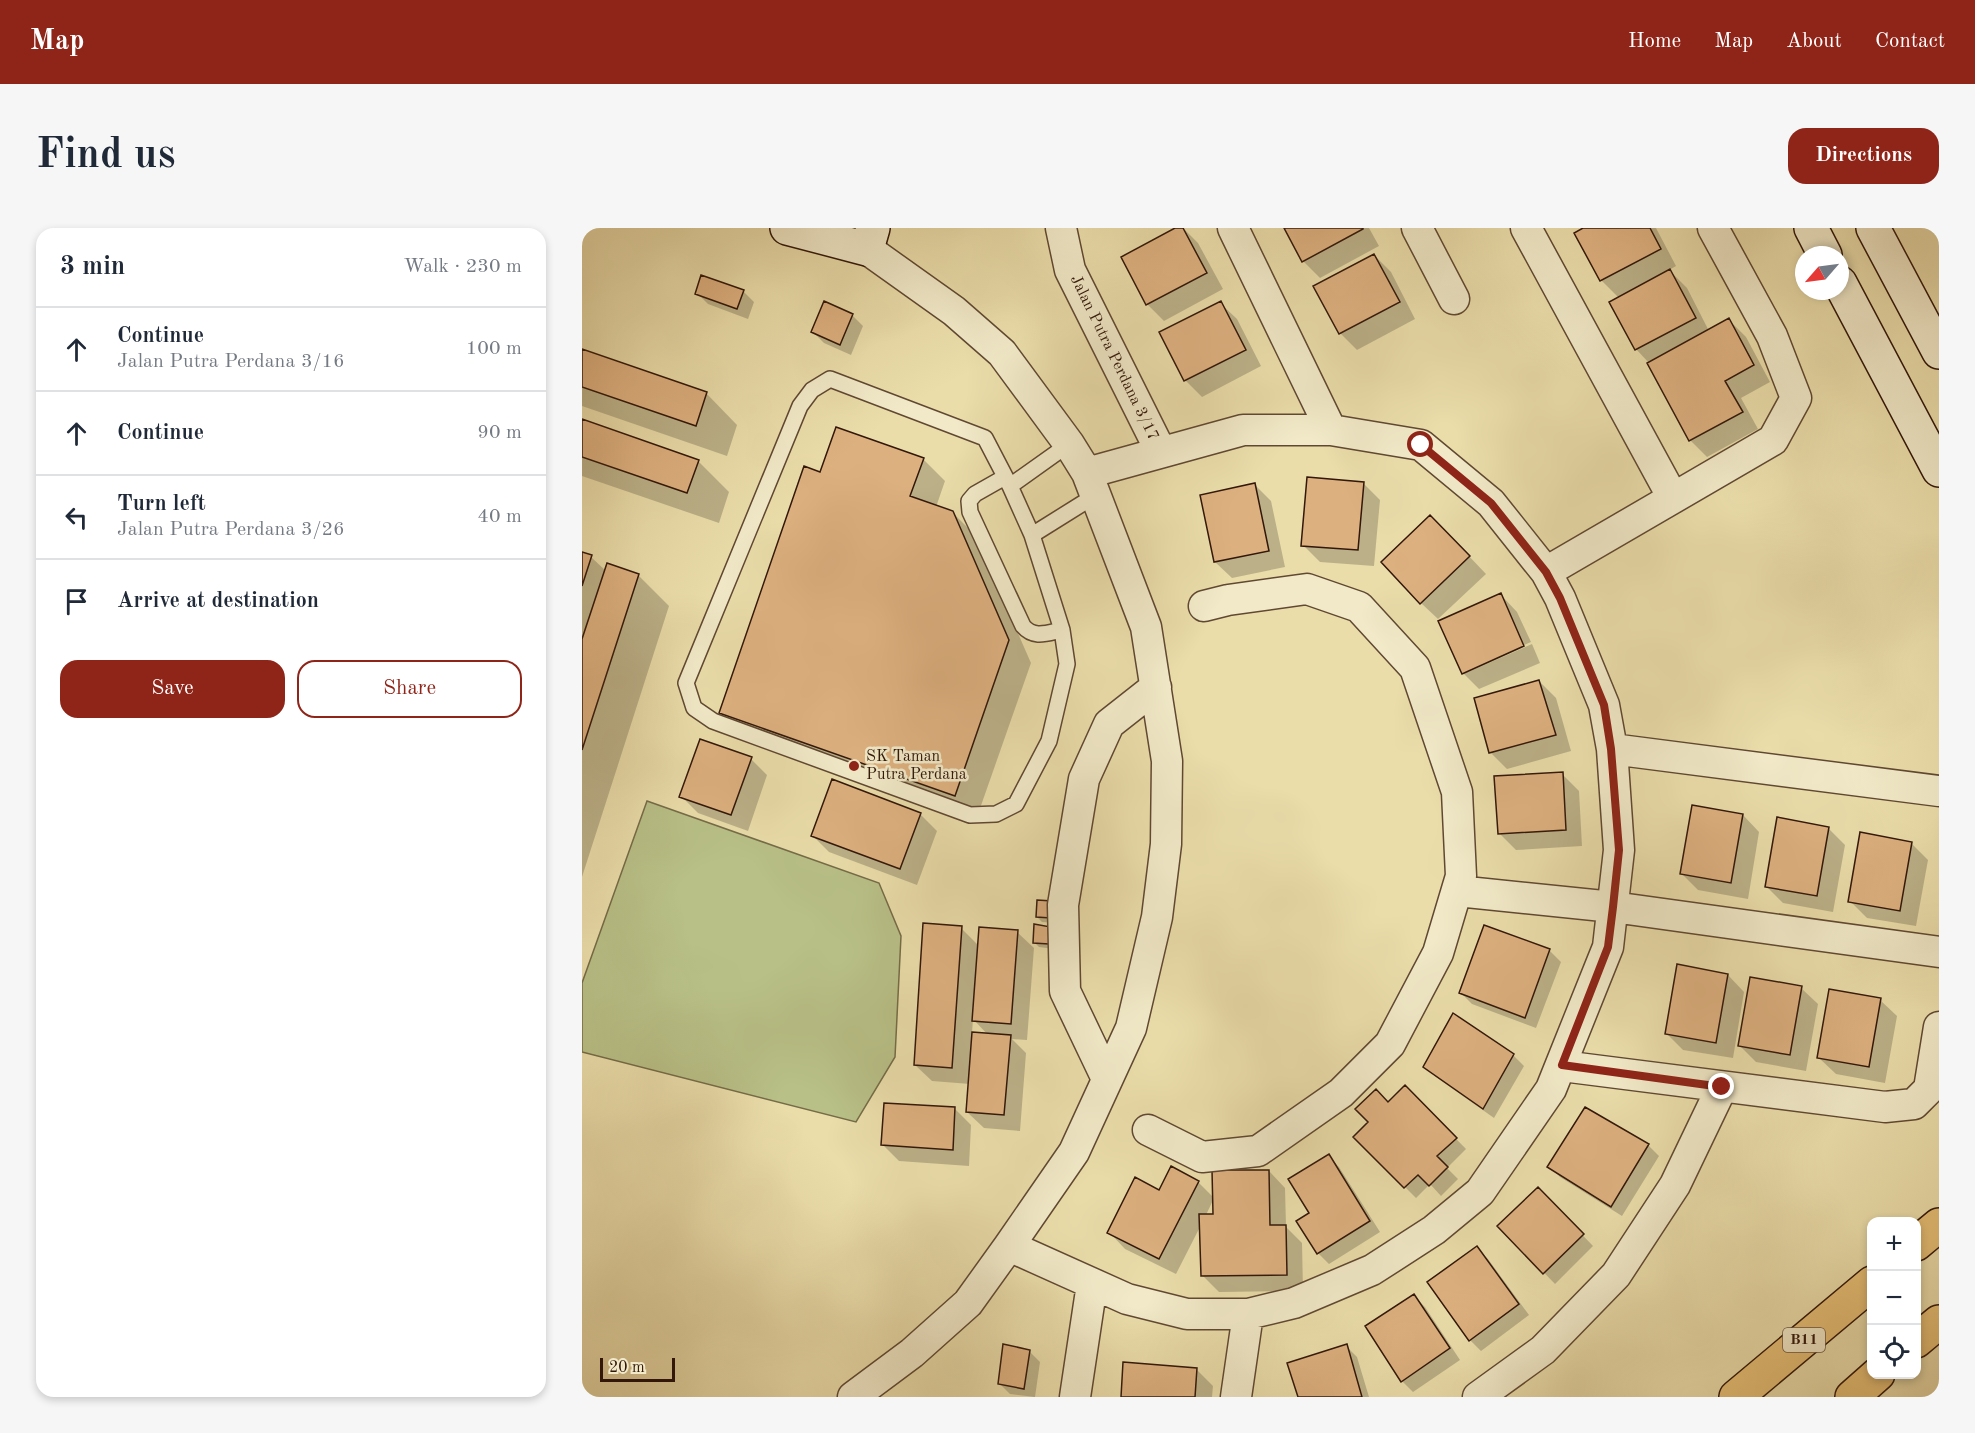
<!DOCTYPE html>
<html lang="en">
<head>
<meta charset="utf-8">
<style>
	body { margin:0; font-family:"Old Standard TT",serif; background:#f6f6f7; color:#1f2937 }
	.controls { position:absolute; right:18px; bottom:18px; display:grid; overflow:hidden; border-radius:12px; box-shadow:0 3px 9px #0003 }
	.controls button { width:54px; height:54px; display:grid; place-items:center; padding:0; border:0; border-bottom:2px solid #e0e1e3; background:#fff; color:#1f2937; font:30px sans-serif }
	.compass { position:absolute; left:1213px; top:18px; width:54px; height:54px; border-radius:50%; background:#fff; box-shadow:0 3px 9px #0003; rotate:242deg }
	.scale { position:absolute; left:18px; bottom:15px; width:75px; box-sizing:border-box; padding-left:6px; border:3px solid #32170a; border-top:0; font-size:16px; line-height:21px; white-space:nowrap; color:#32170a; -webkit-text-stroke:4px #f1e9c8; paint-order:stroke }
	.stop { position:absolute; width:18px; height:18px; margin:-14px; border:4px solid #8f2418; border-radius:50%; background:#fff }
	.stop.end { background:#8f2418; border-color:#fff; box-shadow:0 2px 6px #0008 }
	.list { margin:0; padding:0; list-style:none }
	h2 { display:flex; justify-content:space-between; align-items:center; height:78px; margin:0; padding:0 24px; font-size:26px }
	h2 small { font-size:20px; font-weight:400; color:#747a83 }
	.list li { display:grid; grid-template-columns:39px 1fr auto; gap:18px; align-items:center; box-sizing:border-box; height:84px; padding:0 24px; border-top:2px solid #e0e1e3 }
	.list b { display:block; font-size:22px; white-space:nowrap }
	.list p { margin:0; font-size:20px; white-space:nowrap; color:#747a83 }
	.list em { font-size:20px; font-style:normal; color:#747a83 }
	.actions { display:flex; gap:12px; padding:18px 24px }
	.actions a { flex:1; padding:14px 0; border:2px solid #8f2418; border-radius:18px; text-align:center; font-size:21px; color:#8f2418 }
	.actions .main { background:#8f2418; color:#fff }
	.icon { flex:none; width:33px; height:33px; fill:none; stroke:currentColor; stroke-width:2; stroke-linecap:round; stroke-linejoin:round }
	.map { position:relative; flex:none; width:1357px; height:1169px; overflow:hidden; border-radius:18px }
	header { display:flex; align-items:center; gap:36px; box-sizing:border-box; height:84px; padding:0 30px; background:#8f2418; color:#fff }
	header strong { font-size:28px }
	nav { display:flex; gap:33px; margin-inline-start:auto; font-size:21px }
	.intro { display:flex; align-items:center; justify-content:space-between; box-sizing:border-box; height:144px; padding:0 36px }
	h1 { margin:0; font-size:42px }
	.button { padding:15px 27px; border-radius:18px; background:#8f2418; color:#fff; font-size:21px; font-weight:700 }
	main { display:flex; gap:36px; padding:0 36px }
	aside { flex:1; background:#fff; border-radius:18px; box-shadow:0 3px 9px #0003 }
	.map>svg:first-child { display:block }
	.green { fill:#b8c087; stroke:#756c48; stroke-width:1.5 }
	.shadow { fill:#0003; fill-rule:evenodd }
	.building { fill:#ddb07f; stroke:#32170a; stroke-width:1.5 }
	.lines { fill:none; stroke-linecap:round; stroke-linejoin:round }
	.lane-casing { stroke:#604832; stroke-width:18 }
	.street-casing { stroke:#604832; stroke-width:33 }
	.secondary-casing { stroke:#32170a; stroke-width:36 }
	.primary-casing { stroke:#32170a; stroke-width:36 }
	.lane { stroke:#f1e9c8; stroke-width:15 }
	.street { stroke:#f1e9c8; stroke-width:30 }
	.secondary { stroke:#f1e9c8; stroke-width:33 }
	.primary { stroke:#e5be75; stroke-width:33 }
	.route { stroke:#8f2418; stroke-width:8 }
	.poi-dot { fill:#8f2418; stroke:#f1e9c8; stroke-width:2 }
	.labels { text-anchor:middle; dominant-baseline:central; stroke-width:5; stroke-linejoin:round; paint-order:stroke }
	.shield { fill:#f1e9c8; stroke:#6b5643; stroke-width:1.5 }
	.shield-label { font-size:15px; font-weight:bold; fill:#32170a }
	.street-label { font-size:16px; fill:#32170a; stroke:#f1e9c8 }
	.poi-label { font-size:16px; fill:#32170a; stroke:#f1e9c8; text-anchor:start }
</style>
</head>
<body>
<header>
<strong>Map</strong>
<nav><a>Home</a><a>Map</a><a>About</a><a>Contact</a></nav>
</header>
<div class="intro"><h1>Find us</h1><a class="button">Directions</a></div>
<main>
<aside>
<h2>3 min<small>Walk · 230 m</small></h2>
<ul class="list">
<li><svg class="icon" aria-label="ahead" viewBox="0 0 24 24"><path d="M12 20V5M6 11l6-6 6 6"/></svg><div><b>Continue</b><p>Jalan Putra Perdana 3/16</p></div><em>100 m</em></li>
<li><svg class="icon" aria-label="ahead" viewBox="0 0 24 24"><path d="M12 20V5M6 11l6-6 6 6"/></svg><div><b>Continue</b></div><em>90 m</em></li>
<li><svg class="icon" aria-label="left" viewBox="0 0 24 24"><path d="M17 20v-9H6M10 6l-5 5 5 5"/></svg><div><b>Turn left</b><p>Jalan Putra Perdana 3/26</p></div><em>40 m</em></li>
<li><svg class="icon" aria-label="arrive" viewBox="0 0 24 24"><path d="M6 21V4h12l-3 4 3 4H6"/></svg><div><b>Arrive at destination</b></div></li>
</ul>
<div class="actions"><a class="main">Save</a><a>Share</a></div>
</aside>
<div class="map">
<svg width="1357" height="1169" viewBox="0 0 1357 1169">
	<rect width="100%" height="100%" fill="#eaddaa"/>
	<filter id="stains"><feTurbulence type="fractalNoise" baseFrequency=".00333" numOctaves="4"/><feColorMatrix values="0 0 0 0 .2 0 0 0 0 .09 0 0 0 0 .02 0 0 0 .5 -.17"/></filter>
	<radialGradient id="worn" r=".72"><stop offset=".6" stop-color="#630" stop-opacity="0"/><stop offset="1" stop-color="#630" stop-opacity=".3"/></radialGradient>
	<!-- green -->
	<path class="green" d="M65,573L297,655L319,708L313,829L274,894L0,824V755Z"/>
	<!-- shadow -->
	<path class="shadow" d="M596,0H601L616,15L641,61L582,93L565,76Z
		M704,0H787L797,18L738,50L721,33Z
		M1004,0H1074L1094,38L1087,42L1105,60L1127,103L1147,92L1164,109L1188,154L1159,170L1176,201L1125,229L1108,212L1067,135L1054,121L1029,74L1037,70L1019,52Z
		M792,27L809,44L833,91L775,122L758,105Z
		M161,63L172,74L166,91L126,76L115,65Z
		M638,75L655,91L679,138L620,169L603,152Z
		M270,87L281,98L269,127L242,115L231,104Z
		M0,123L124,165L155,197L145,228L0,178Z
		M0,193L116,233L147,264L137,295L0,248Z
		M341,231L363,253L354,279L370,284L393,307L449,435L395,589L160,506L138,485L239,246Z
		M781,255L798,272L792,338L738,334L721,317Z
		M673,257L689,273L703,339L650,350L633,334Z
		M865,305L904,346L856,391L839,375Z
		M0,325L9,329L24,343L56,347L87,378L0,649Z
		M919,367L935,384L949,414L886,441V444L950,416L958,435L897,461L881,445Z
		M957,453L974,470L989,523L925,541L909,525L894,472Z
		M169,531L185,547L166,603L116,585L99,568Z
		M980,546L997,563L1000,618L934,622L917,605Z
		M338,586L355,603L335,657L247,624L231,608Z
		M1161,587L1177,604L1166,671L1116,662L1099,645Z
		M1246,600L1263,617L1251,684L1201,675L1184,658Z
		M1329,615L1346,632L1334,698L1285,690L1268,673Z
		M456,673L474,695L460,694L455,689Z
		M454,698L472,721L457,719L452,714Z
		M903,698L968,723L979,734L954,800L890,776L879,765Z
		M379,700L397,718L435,704L452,720L445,812L430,811L444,825L438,903L402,900L385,884L388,856L350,853L333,837ZM391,791L406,807L390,805Z
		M1146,747L1162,764L1151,830L1101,822L1084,805Z
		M1219,760L1236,776L1224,843L1174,834L1158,818Z
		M1298,772L1315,788L1303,855L1254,846L1237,830Z
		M931,827L942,838L912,890L854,849L843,838Z
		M823,859L884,921L865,940L876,951L859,968L848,956L834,970L773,909Z
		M373,881L389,897L387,938L317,933L301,917Z
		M1066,917L1077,928L1040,988L978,949L967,938Z
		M746,928L757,939L798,1004L747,1036L736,1025L729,985Z
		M687,943L703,960L704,999L720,1015L721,1063L637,1064L620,1047L619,997L594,1046L543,1021L527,1004L578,964L616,954L632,970L624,987H633Z
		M956,961L1011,1018L973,1056L917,998Z
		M895,1020L906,1031L947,1087L899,1123L888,1112Z
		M832,1068L843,1079L878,1132L831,1164L820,1153Z
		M764,1118L775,1129L787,1169H718Z
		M447,1123L458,1134L453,1169L428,1166L417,1155Z
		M614,1141L631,1158L630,1169H540Z"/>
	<!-- building -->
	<path class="building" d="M593,0H601L625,45L564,77L539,29Z
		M702,0H781V1L720,34Z
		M1001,0H1068L1079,21L1018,53L992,5Z
		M792,26L818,74L757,106L731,58Z
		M1088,41L1114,90L1053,122L1027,74Z
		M119,47L162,62L155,81L113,66Z
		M242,73L271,86L258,117L229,104Z
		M639,73L664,122L602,153L577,104Z
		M1147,90L1172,137L1143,153L1161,184L1107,213L1065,135Z
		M0,121L125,164L114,198L0,159Z
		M0,191L117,232L105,265L0,229Z
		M254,199L342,230L328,268L371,283L427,412L373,568L137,485L222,238L238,244Z
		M725,249L782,254L776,322L719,318Z
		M673,255L687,323L632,334L618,267Z
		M848,287L888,328L838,376L799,334Z
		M0,324L10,327L0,358Z
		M25,335L57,346L0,522V411Z
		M919,365L942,418L880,446L856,393Z
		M957,452L974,507L907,525L892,470Z
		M118,511L170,529L149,587L97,569Z
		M981,544L984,602L916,606L912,548Z
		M250,551L339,585L318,641L229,608Z
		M1110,577L1161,586L1149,655L1098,646Z
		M1195,589L1247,599L1235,668L1183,659Z
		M1278,604L1330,614L1318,683L1266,674Z
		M455,672L470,673L469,690L454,689Z
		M341,695L380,698L370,840L332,837Z
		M452,696L469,699L467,716L451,715Z
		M902,697L968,721L943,790L877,765Z
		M397,699L436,702L429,796L390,793Z
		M1095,736L1146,746L1134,815L1083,806Z
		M1168,749L1220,758L1208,827L1156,818Z
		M1247,761L1299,770L1287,839L1235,830Z
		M871,785L932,826L901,881L841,839Z
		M390,804L429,807L422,887L384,884Z
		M823,857L875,910L855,928L866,939L847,958L836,947L822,960L771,909L786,894L773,881L794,861L806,874Z
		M302,875L373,879L371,922L299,917Z
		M1003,879L1067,916L1029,979L965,939Z
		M747,926L788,993L735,1026L714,993L727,985L706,951Z
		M589,938L617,953L577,1031L525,1005L553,949L577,962Z
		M630,942H687L688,997H704L705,1047L619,1048L617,986H631Z
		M956,959L1002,1006L961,1046L915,998Z
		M895,1018L937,1076L887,1113L845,1054Z
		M832,1066L868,1120L819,1154L783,1098Z
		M421,1116L448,1122L442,1161L416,1156Z
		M765,1116L780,1169H716L705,1135Z
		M541,1134L615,1140L613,1169H539Z"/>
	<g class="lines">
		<!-- lane casing -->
		<g class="lane-casing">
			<path id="lane" d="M248,151L403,210L428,258L450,307L480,402L485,436L467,513L434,576L414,586L388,587L131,493L112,480L104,455L218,178L230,162Z
				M423,249L393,266L387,273L388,284L441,398C452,411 465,405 480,402
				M428,258L487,216
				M450,307L514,267"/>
		</g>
		<!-- street casing -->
		<g class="street-casing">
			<path id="street" d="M479,0L488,42L579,224
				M651,0L749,202
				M835,0L872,71
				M944,0L1091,270
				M964,344L1191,212L1214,170L1190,108L1131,0
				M1030,521L1357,563
				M875,663L1031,679L1357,724
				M980,838L1303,879L1332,876L1347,861L1357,799
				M525,851L483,763L481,677L502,551L527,496L574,459
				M566,902L620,929L676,923L759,865L808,816L856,725L879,648L875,564L833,440L777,379L725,361L646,372L622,378
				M427,1018L545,1071L605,1086H666L712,1075L790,1042L852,1002L898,964L969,861L1026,719L1037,622L1030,521L1022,477L978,370L964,344L909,275L839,217L749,202H661L505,245
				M271,1169L330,1125L386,1075L427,1018L492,924L549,800L575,689L584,616L585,533L564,399L505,245L487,216L420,125L372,83L285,21
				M493,1169L510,1056
				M654,1169L666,1086
				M896,1169L961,1122L1034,1047L1093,957L1140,859"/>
		</g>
		<!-- secondary casing -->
		<g class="secondary-casing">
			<path id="secondary" d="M205,0L285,21L291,0
				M1229,0L1243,27
				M1291,0L1357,124
				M1258,55L1357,242"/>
		</g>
		<!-- primary casing -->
		<g class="primary-casing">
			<path id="primary" d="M1334,1016L1357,997
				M1334,1113L1357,1094
				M1154,1169L1290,1055
				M1270,1169L1296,1146"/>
		</g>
		<!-- lane -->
		<use href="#lane" class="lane"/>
		<!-- street -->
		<use href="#street" class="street"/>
		<!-- secondary -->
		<use href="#secondary" class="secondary"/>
		<!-- primary -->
		<use href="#primary" class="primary"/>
	</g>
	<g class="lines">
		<!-- route -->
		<path class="route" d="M839,217L909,275L964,344L978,370L1022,477L1029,521L1037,622L1031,679L1026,719L980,837L1140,859"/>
	</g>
	<!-- markers -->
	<circle class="poi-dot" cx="272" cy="538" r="6"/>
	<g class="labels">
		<!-- shield labels -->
		<rect class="shield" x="1201" y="1100" width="42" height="24" rx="4.5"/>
		<g class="shield-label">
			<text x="1222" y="1112">B11</text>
		</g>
		<!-- street labels -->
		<g class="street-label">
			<text transform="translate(532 130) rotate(64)">Jalan Putra Perdana 3/17</text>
		</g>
		<!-- poi labels -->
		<g class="poi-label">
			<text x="284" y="529">SK Taman<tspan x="284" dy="18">Putra Perdana</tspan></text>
		</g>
	</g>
	<rect width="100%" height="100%" filter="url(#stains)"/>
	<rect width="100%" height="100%" fill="url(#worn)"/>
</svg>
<div class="controls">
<button>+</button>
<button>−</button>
<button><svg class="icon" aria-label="locate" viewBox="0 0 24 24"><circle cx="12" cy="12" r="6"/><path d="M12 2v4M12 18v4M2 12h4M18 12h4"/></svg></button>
</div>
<svg class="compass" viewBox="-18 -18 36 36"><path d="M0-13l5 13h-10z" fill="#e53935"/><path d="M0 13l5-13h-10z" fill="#747a83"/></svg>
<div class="scale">20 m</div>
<div class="stop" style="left:839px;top:217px"></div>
<div class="stop end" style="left:1140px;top:859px"></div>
</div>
</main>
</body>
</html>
